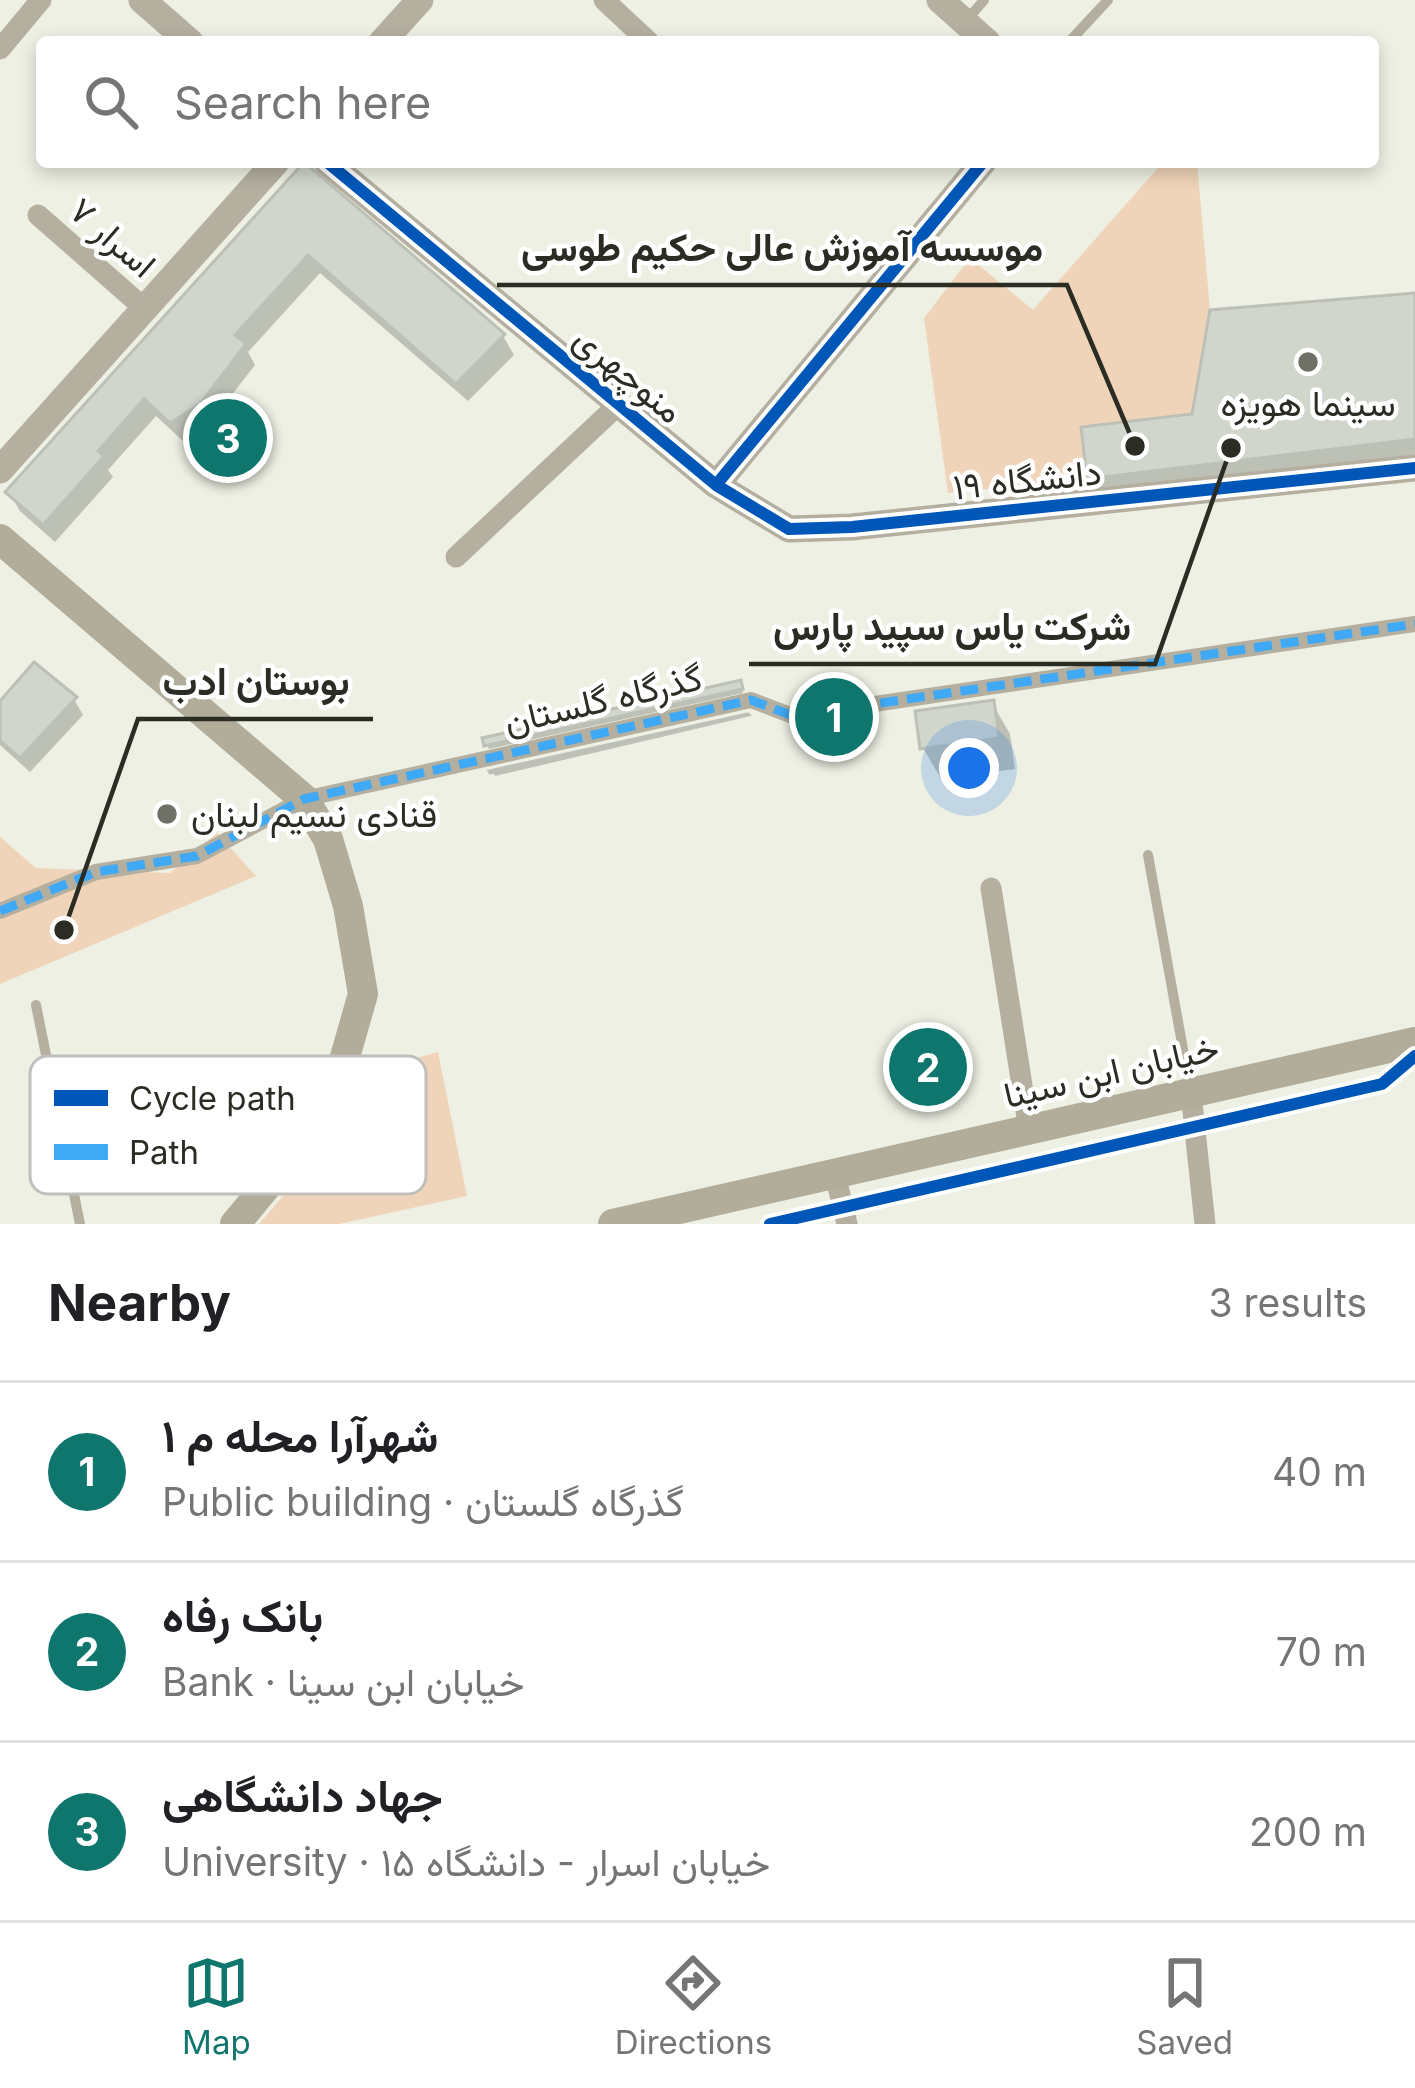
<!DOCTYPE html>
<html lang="en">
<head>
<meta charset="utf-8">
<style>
	body { margin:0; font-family:Inter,Vazirmatn,sans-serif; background:#f2f2f2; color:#202124 }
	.you { position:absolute; left:969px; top:768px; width:42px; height:42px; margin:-30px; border:9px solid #fff; border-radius:50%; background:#1a73e8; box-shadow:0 0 0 18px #1a73e833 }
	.badge { display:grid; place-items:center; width:78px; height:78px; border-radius:50%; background:#0f766e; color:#fff; font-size:39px; font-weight:700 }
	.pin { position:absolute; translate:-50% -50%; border:6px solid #fff; box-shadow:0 3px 12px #0006 }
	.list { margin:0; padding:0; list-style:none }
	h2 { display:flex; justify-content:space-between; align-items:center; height:156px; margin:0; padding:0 48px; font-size:51px }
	h2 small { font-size:39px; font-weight:400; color:#757577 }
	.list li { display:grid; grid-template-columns:78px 1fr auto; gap:36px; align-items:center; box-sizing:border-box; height:180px; padding:0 48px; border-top:3px solid #e0e0e0 }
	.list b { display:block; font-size:45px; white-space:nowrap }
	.list p { margin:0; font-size:39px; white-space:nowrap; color:#757577 }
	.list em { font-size:39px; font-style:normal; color:#757577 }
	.icon { flex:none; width:66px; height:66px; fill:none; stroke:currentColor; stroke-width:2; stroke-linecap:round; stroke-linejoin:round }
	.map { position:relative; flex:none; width:1415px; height:1224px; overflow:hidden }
	.search { position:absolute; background:#fff; box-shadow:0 6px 18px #0003; left:36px; right:36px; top:36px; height:132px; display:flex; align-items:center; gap:30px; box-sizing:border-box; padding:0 42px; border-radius:12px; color:#757577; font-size:45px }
	.sheet { height:696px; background:#fff }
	nav { display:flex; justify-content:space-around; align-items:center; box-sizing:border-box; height:168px; border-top:3px solid #e0e0e0; background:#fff; font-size:33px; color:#757577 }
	nav a { display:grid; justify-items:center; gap:6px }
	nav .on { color:#0f766e }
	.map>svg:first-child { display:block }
	.green { fill:#f0d4b9 }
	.shadow { fill:#0003 }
	.building { fill:#d1d6cc; stroke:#bcc0b7; stroke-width:3 }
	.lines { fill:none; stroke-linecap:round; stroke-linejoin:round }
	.service { stroke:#b4af9f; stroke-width:10 }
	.pedestrian { stroke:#b4af9f; stroke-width:16 }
	.minor { stroke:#b4af9f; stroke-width:21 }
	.tertiary { stroke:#b4af9f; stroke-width:27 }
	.secondary { stroke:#b2ac9a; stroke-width:30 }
	.quiet { stroke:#3fa9f5; stroke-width:9; stroke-dasharray:18 9; stroke-linecap:butt }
	.cycleway-casing { stroke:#fff; stroke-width:20 }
	.cycleway { stroke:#0057b8; stroke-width:12 }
	.poi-dot { fill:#6f7167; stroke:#fff; stroke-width:4.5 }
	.labels { text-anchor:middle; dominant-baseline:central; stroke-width:9; stroke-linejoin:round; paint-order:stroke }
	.street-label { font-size:36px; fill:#2b2d24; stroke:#fff }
	.poi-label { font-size:36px; fill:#2b2d24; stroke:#fff }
	.key { fill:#fff; stroke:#bfc0bd; stroke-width:3 }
	.key-label { font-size:33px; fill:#2b2d24 }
	.leader { fill:none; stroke:#2b2d24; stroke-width:4.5 }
	.callout-dot { fill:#2b2d24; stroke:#fff; stroke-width:4.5 }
	.callout-label { font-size:39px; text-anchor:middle; font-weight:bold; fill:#2b2d24; stroke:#fff; stroke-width:9; stroke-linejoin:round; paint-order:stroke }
</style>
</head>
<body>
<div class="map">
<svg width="1415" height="1224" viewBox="0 0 1415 1224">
	<rect width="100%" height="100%" fill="#edf0e3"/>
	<!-- green -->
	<path class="green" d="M1163,162H1197L1210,310L1192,414L1081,427L1087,479L948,493L924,318L970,258L1033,310Z
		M217,833L256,876L0,984V837L36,868L170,873Z
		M438,1052L467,1196L339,1224H259L308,1167L361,1073Z"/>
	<!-- shadow -->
	<path class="shadow" d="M304,167L503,336L514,355L468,401L320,273L248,352L255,365L210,423L183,441L156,416L108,470L113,477L55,542L20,511L9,492Z
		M1415,296V461L1102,499L1090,478Z
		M742,688L743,693L489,749L487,745Z
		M74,699L83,715L30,772L0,745V705Z
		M992,703L1010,734L1015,769L941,779L923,748Z
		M747,717L495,776L493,773Z"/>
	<!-- building -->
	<path class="building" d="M304,162L505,334L456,384L308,255L235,335L246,344L200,404L170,423L144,399L98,451L104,456L43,525L5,492Z
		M1415,293V439L1087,479L1081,427L1192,414L1210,310Z
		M34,662L77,697L20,758L0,740V701Z
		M741,680L743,689L484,746L482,738Z
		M994,700L999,738L920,749L915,711Z
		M748,714L749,715L490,773L489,771Z"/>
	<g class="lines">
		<!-- service -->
		<path class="service" d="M967,20L984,0
			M1069,42L1108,0
			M1148,855L1190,1088
			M36,1005L80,1224"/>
		<!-- pedestrian -->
		<path class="pedestrian" d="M0,911L96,872L197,856L304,799L751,700L793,716L1415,624"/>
		<!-- minor -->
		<path class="minor" d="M604,0L649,42
			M0,49L41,0
			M38,215L145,309
			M456,557L619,404
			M991,888L1029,1130
			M1191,1093L1205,1224
			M835,1174L847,1224"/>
		<!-- tertiary -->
		<path class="tertiary" d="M142,0L190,42
			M940,0L987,42
			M382,42L420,0
			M327,162L716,485L789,529L852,527L1415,468
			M0,470L276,162
			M716,485L983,162"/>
		<!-- secondary -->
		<path class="secondary" d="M0,539L304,799L328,839L348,906L363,994L337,1085L289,1159L235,1224
			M613,1224L1415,1042"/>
		<!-- quiet -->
		<path class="quiet" d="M0,911L96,872L197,856L304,799L751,700L793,716L1415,624"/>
		<!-- cycleway casing -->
		<g class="cycleway-casing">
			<path id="cycleway" d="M327,162L716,485L789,529L852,527L1415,468
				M716,485L983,162
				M770,1224L1382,1084L1415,1056"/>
		</g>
		<!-- cycleway -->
		<use href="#cycleway" class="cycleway"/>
	</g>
	<!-- markers -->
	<g class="poi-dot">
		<circle cx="1308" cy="362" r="12"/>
		<circle cx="167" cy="814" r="12"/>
	</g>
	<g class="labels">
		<!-- street labels -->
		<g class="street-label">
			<text transform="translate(113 237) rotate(41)">اسرار ۷</text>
			<text transform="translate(629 374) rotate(40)">منوچهری</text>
			<text transform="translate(1027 479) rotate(-6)">دانشگاه ۱۹</text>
			<text transform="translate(603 699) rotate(-13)">گذرگاه گلستان</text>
			<text transform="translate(1111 1071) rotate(-13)">خیابان ابن سینا</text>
		</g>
		<!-- poi labels -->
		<g class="poi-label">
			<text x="1308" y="403">سینما هویزه</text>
			<text x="191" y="814" text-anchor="start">قنادی نسیم لبنان</text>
		</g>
	</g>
	<!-- legend -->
	<rect x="30" y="1056" width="396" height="138" rx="18" class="key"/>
	<rect x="54" y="1090" width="54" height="16" fill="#0057b8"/>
	<rect x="54" y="1144" width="54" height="16" fill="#3fa9f5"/>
	<g class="key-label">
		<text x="129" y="1110">Cycle path</text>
		<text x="129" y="1164">Path</text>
	</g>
	<!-- callouts -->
	<path class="leader" d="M1135 446L1067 285H497M1231 448L1155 664H749M64 930L138 719H373"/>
	<g class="callout-dot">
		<circle cx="1135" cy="446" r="12"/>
		<circle cx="1231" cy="448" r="12"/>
		<circle cx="64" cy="930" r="12"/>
	</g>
	<g class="callout-label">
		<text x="782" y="261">موسسه آموزش عالی حکیم طوسی</text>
		<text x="952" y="640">شرکت یاس سپید پارس</text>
		<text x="256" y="695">بوستان ادب</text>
	</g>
</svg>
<div class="you"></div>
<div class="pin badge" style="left:834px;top:717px">1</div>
<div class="pin badge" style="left:928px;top:1067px">2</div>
<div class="pin badge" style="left:228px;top:438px">3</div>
<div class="search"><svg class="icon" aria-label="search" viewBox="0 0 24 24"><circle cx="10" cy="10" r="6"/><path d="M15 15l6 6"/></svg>Search here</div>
</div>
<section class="sheet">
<h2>Nearby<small>3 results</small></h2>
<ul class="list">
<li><span class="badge">1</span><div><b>شهرآرا محله م ۱</b><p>Public building · گذرگاه گلستان</p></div><em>40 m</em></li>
<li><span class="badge">2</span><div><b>بانک رفاه</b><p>Bank · خیابان ابن سینا</p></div><em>70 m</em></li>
<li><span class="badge">3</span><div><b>جهاد دانشگاهی</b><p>University · خیابان اسرار - دانشگاه ۱۵</p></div><em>200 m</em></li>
</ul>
</section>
<nav>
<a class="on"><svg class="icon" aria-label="map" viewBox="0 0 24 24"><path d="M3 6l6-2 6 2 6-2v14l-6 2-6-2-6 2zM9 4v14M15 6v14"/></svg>Map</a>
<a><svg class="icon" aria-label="directions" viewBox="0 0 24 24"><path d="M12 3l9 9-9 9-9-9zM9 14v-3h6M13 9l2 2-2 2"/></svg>Directions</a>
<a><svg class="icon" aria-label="saved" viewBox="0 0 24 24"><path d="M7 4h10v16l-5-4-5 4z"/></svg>Saved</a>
</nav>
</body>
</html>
